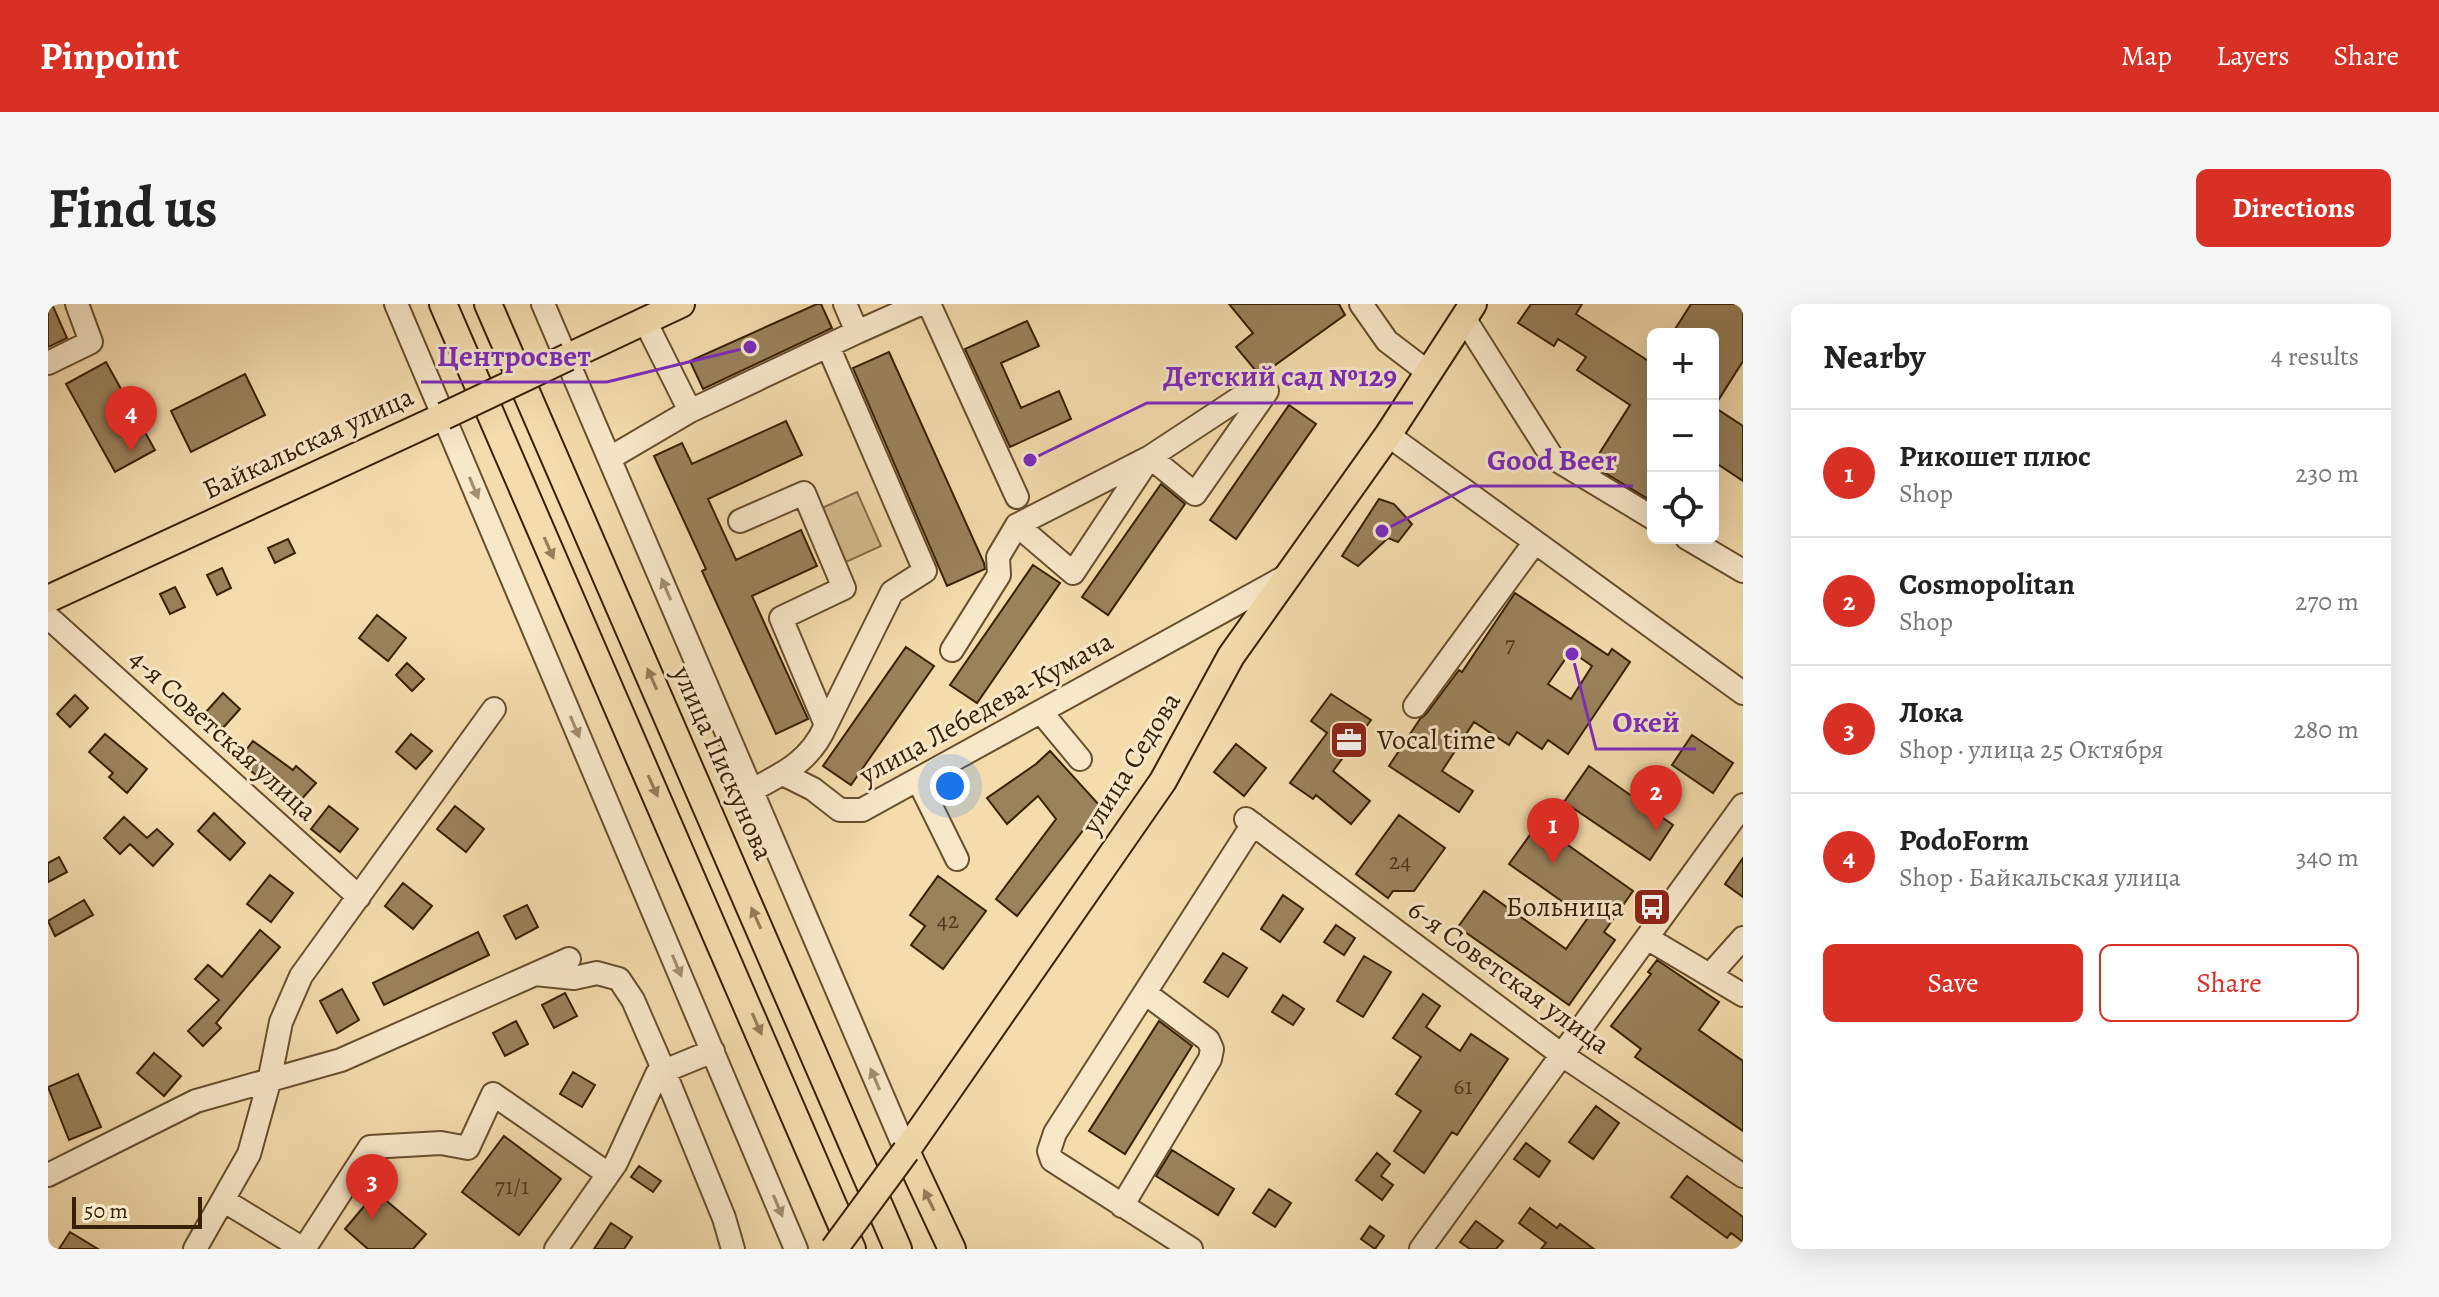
<!DOCTYPE html>
<html lang="en">
<head>
<meta charset="utf-8">
<style>
	body { margin:0; font-family:Alegreya,serif; background:#f6f6f6; color:#222 }
	.controls { position:absolute; right:24px; top:24px; display:grid; overflow:hidden; border-radius:12px; box-shadow:0 8px 32px #0002 }
	.controls button { width:72px; height:72px; display:grid; place-items:center; padding:0; border:0; border-bottom:2px solid #e0e0e0; background:#fff; color:#222; font:40px sans-serif }
	.scale { position:absolute; left:24px; bottom:20px; width:130px; box-sizing:border-box; padding-left:8px; border:4px solid #392003; border-top:0; font-size:22px; line-height:28px; white-space:nowrap; color:#392003; -webkit-text-stroke:6px #f8e8ca; paint-order:stroke }
	.you { position:absolute; left:902px; top:482px; width:28px; height:28px; margin:-20px; border:6px solid #fff; border-radius:50%; background:#1a73e8; box-shadow:0 0 0 12px #1a73e833 }
	.badge { display:grid; place-items:center; width:52px; height:52px; border-radius:50%; background:#d93025; color:#fff; font-size:26px; font-weight:700 }
	.pin { position:absolute; translate:-50% -66px; filter:drop-shadow(0 2px 4px #0008) }
	.pin::after { content:''; position:absolute; top:42px; width:28px; height:24px; background:inherit; clip-path:polygon(0 0,100% 0,50% 100%) }
	.list { margin:0; padding:0; list-style:none }
	h2 { display:flex; justify-content:space-between; align-items:center; height:104px; margin:0; padding:0 32px; font-size:34px }
	h2 small { font-size:26px; font-weight:400; color:#767676 }
	.list li { display:grid; grid-template-columns:52px 1fr auto; gap:24px; align-items:center; box-sizing:border-box; height:128px; padding:0 32px; border-top:2px solid #e0e0e0 }
	.list b { display:block; font-size:30px; white-space:nowrap }
	.list p { margin:0; font-size:26px; white-space:nowrap; color:#767676 }
	.list em { font-size:26px; font-style:normal; color:#767676 }
	.actions { display:flex; gap:16px; padding:24px 32px }
	.actions a { flex:1; padding:18px 0; border:2px solid #d93025; border-radius:12px; text-align:center; font-size:28px; color:#d93025 }
	.actions .main { background:#d93025; color:#fff }
	.icon { flex:none; width:44px; height:44px; fill:none; stroke:currentColor; stroke-width:2; stroke-linecap:round; stroke-linejoin:round }
	.map { position:relative; flex:none; width:1695px; height:945px; overflow:hidden; border-radius:12px }
	header { display:flex; align-items:center; gap:48px; box-sizing:border-box; height:112px; padding:0 40px; background:#d93025; color:#fff }
	header strong { font-size:38px }
	nav { display:flex; gap:44px; margin-inline-start:auto; font-size:28px }
	.intro { display:flex; align-items:center; justify-content:space-between; box-sizing:border-box; height:192px; padding:0 48px }
	h1 { margin:0; font-size:56px }
	.button { padding:20px 36px; border-radius:12px; background:#d93025; color:#fff; font-size:28px; font-weight:700 }
	main { display:flex; gap:48px; padding:0 48px }
	aside { flex:1; background:#fff; border-radius:12px; box-shadow:0 8px 32px #0002 }
	.map>svg:first-child { display:block }
	.green { fill:#d4bc90; stroke:#866e4a; stroke-width:2 }
	.building { fill:#9a825b; stroke:#392003; stroke-width:2; fill-rule:evenodd }
	.lines { fill:none; stroke-linecap:round; stroke-linejoin:round }
	.minor-casing { stroke:#684f2e; stroke-width:26 }
	.major-casing { stroke:#392003; stroke-width:30 }
	.minor { stroke:#f8e8ca; stroke-width:22 }
	.major { stroke:#f4dcad; stroke-width:26 }
	.major-bridge-casing { stroke:#392003; stroke-width:30; stroke-linecap:butt }
	.major-bridge { stroke:#f4dcad; stroke-width:26 }
	.oneway { fill:#a28e70 }
	.oneway2 { fill:#967e58 }
	.labels { text-anchor:middle; dominant-baseline:central; stroke-width:6; stroke-linejoin:round; paint-order:stroke }
	.number-label { font-size:24px; fill:#513819 }
	.street-label { font-size:28px; fill:#392003; stroke:#f8e8ca }
	.poi-label { font-size:28px; fill:#392003; stroke:#f8e8ca; text-anchor:start }
	.leader { fill:none; stroke:#7b2cbf; stroke-width:3 }
	.callout-dot { fill:#7b2cbf; stroke:#f8e8ca; stroke-width:3 }
	.callout-label { font-size:30px; text-anchor:middle; font-weight:bold; fill:#7b2cbf; stroke:#f8e8ca; stroke-width:6; stroke-linejoin:round; paint-order:stroke }
</style>
</head>
<body>
<header>
<strong>Pinpoint</strong>
<nav><a>Map</a><a>Layers</a><a>Share</a></nav>
</header>
<div class="intro"><h1>Find us</h1><a class="button">Directions</a></div>
<main>
<div class="map">
<svg width="1695" height="945" viewBox="0 0 1695 945">
	<rect width="100%" height="100%" fill="#f4dcad"/>
	<filter id="stains"><feTurbulence type="fractalNoise" baseFrequency=".0025" numOctaves="4"/><feColorMatrix values="0 0 0 0 .2 0 0 0 0 .09 0 0 0 0 .02 0 0 0 .5 -.17"/></filter>
	<radialGradient id="worn" r=".72"><stop offset=".6" stop-color="#630" stop-opacity="0"/><stop offset="1" stop-color="#630" stop-opacity=".3"/></radialGradient>
	<!-- green -->
	<path class="green" d="M809,188L833,242L798,258L774,204Z"/>
	<!-- building -->
	<path class="building" d="M0,0H4L19,34L0,43Z
		M769,0H773L784,24L655,85L642,57Z
		M1181,0H1291L1297,11L1219,67H1208L1188,43L1205,29Z
		M1483,0H1534L1528,10L1605,60V198L1544,161L1582,101L1529,66L1538,53L1510,35L1506,42L1470,19Z
		M1643,0H1695V57L1666,103L1695,122V177L1665,157V30H1624Z
		M979,17L991,42L953,59L973,104L1011,87L1023,115L962,143L917,45Z
		M841,48L936,259L937,265L899,282L805,64Z
		M58,58L107,146L67,168L18,80Z
		M197,70L217,111L143,148L123,107Z
		M1241,101L1268,120L1188,235L1162,216Z
		M738,117L754,151L660,195L688,256L753,226L769,262L704,292L760,415L728,430L654,267L658,265L606,152L634,139L644,160Z
		M1113,180L1137,200L1060,311L1034,293Z
		M1331,195L1346,200L1364,220L1350,238L1340,234L1310,262L1294,252Z
		M240,235L247,249L227,259L220,244Z
		M985,261L1012,279L929,399L902,381Z
		M174,264L183,284L169,291L159,271Z
		M127,283L137,303L122,310L112,290Z
		M1467,289L1560,351L1564,345L1582,358L1520,450L1500,436L1494,445L1469,428L1461,441L1426,418L1394,467L1425,487L1411,508L1341,462L1372,415L1378,410L1411,366L1414,368ZM1523,347L1544,362L1523,395L1500,380Z
		M329,311L358,334L340,357L311,334Z
		M858,343L886,362L803,481L775,462Z
		M359,359L376,375L364,387L348,371Z
		M175,389L192,405L174,425L157,409Z
		M1283,390L1323,416L1285,467L1322,497L1303,520L1268,491L1265,495L1242,479L1279,429L1263,417Z
		M27,391L40,404L22,423L9,410Z
		M57,430L99,465L79,489L61,473L65,469L41,448Z
		M363,430L384,447L368,465L348,448Z
		M1644,431L1685,459L1665,489L1624,461Z
		M205,437L245,466L248,462L268,479L244,506L213,475L190,457Z
		M1188,440L1218,464L1196,492L1166,468Z
		M1002,447L1053,503L969,612L948,595L1008,515L990,492L959,520L939,494L988,460Z
		M1541,462L1625,521L1602,556L1516,498Z
		M281,502L310,525L292,548L263,525Z
		M407,502L436,525L418,548L389,525Z
		M166,509L197,539L182,556L150,527Z
		M1351,511L1397,544L1366,587H1345L1340,594L1308,570Z
		M76,513L99,534L109,525L125,540L105,562L82,540L72,550L56,534Z
		M1490,520L1585,587L1556,628L1567,636L1521,701L1410,623L1436,587L1518,645L1539,615L1461,560Z
		M11,553L19,568L0,578V559Z
		M1695,554V593L1677,580Z
		M222,571L245,589L223,618L199,600Z
		M890,572L938,607L895,665L863,641L877,622L862,611Z
		M355,579L384,602L365,625L337,602Z
		M1235,591L1255,605L1232,638L1213,625Z
		M36,596L45,611L7,632L0,617Z
		M479,601L490,623L468,635L456,612Z
		M1288,621L1307,634L1296,651L1276,638Z
		M212,626L232,643L168,719L173,724L155,742L140,727L171,696L147,675L160,661L174,673Z
		M430,628L441,651L336,701L325,679Z
		M1175,649L1199,664L1180,693L1156,678Z
		M1316,652L1343,668L1315,713L1289,697Z
		M1609,656L1671,698L1651,726L1695,757V827L1587,753L1593,745L1563,722L1603,670L1600,668Z
		M294,685L311,716L289,729L272,697Z
		M517,689L529,712L506,724L494,701Z
		M1375,690L1392,702L1378,723L1412,747L1423,730L1460,755L1409,831L1404,828L1376,869L1346,847L1373,807L1348,790L1373,753L1345,734Z
		M1235,691L1256,705L1245,721L1224,708Z
		M468,717L480,740L457,752L445,729Z
		M1111,717L1144,742L1077,850L1041,827Z
		M106,749L133,772L116,792L89,769Z
		M525,768L547,781L534,803L512,790Z
		M30,770L53,823L21,836L0,783Z
		M1548,802L1571,819L1545,855L1521,838Z
		M456,832L513,875L471,931L414,888Z
		M1478,839L1502,857L1491,873L1466,855Z
		M1124,846L1186,885L1170,911L1108,872Z
		M1329,849L1342,860L1333,872L1345,881L1334,896L1308,876Z
		M591,862L613,877L605,888L583,873Z
		M1639,872L1695,913V938L1683,929L1679,934L1623,893Z
		M1221,885L1243,899L1227,923L1205,909Z
		M328,888L378,930L365,945H320L297,925Z
		M1482,904L1509,924L1512,920L1546,945H1493L1498,939L1471,919Z
		M1428,917L1455,937L1448,945H1422L1412,938Z
		M563,919L584,933L576,945H546Z
		M1322,922L1336,932L1327,945L1313,935Z
		M22,928L50,945H11Z"/>
	<g class="lines">
		<!-- minor casing -->
		<g class="minor-casing">
			<path id="minor" d="M348,0L748,945
				M495,0L858,847
				M797,0L809,28L872,0
				M881,0L969,193
				M1313,0L1339,37L1381,69
				M1416,14L1504,153L1605,214
				M0,59L43,38L29,0
				M1213,80L1102,153L1147,190L1219,87
				M642,107L809,28
				M1340,131L1695,389
				M1102,153L1025,269L969,221Z
				M562,154L642,107L597,17
				M692,217L756,189L796,284L733,314L778,421C763,456 737,469 704,486
				M1639,234L1695,267
				M0,313L311,593
				M904,346L951,271L950,253L969,221
				M1367,402L1487,238
				M993,408L1032,455
				M778,421L844,288L877,267L780,42
				M735,470L765,485L792,506H814L1235,274
				M870,476L909,555
				M1198,515L1514,751L1695,872
				M1599,634L1695,691
				M487,670L526,674L549,669L571,675L585,696L616,767L676,914L685,945
				M1662,671L1695,634
				M0,871L148,797L293,756L521,655
				M175,896L255,945
				M1074,902L1162,755L1164,745L1160,736L1097,689
				M147,945L201,850L221,778L233,718L253,672L446,405
				M256,945L322,843L393,839L420,844L445,790L560,870
				M508,945L568,859L609,770L665,747
				M1143,945L1004,856L1001,847L1007,829L1205,520
				M1373,945L1695,501"/>
		</g>
		<!-- major casing -->
		<g class="major-casing">
			<path id="major" d="M395,0L804,945
				M440,0L850,945
				M520,53L633,0
				M0,295L396,112
				M904,945L858,847L1115,477L1183,352L1340,131L1425,0"/>
		</g>
		<!-- minor -->
		<use href="#minor" class="minor"/>
		<!-- major -->
		<use href="#major" class="major"/>
		<!-- major-bridge casing -->
		<g class="major-bridge-casing">
			<path id="major-bridge" d="M396,112L520,53
				M786,945L858,847"/>
		</g>
		<!-- major-bridge -->
		<use href="#major-bridge" class="major-bridge"/>
	</g>
	<!-- one-way arrows -->
	<defs><path id="oneway-solid" d="M-6-.8H1V-3.2L6.5 0L1 3.2V.8H-6Z" transform="scale(2)"/></defs>
	<g class="oneway">
		<use href="#oneway-solid" transform="translate(426 184) rotate(67)"/>
		<use href="#oneway-solid" transform="translate(618 285) rotate(-113)"/>
		<use href="#oneway-solid" transform="translate(527 423) rotate(67)"/>
		<use href="#oneway-solid" transform="translate(629 662) rotate(67)"/>
		<use href="#oneway-solid" transform="translate(827 775) rotate(-113)"/>
		<use href="#oneway-solid" transform="translate(730 902) rotate(67)"/>
	</g>
	<g class="oneway2">
		<use href="#oneway-solid" transform="translate(501 244) rotate(66)"/>
		<use href="#oneway-solid" transform="translate(604 375) rotate(-114)"/>
		<use href="#oneway-solid" transform="translate(605 482) rotate(66)"/>
		<use href="#oneway-solid" transform="translate(708 614) rotate(-114)"/>
		<use href="#oneway-solid" transform="translate(709 720) rotate(66)"/>
		<use href="#oneway-solid" transform="translate(881 896) rotate(-116)"/>
	</g>
	<!-- icons -->
	<defs>
		<g id="office-square" transform="scale(2)"><rect x="-9" y="-9" width="18" height="18" rx="4" fill="#8f2418" stroke="#f8e8ca"/><path d="M-6-3h4V-5.5h4V-3h4V5H-6ZM-1-4.5V-3h2v-1.5ZM-6 0V1H6V0Z" fill="#fff"/></g>
		<g id="bus-square" transform="scale(2)"><rect x="-9" y="-9" width="18" height="18" rx="4" fill="#8f2418" stroke="#f8e8ca"/><path d="M-5-6H5V4H4V6H2V4H-2V6H-4V4H-5ZM-3.5-4V0h7V-4ZM-3.5 1.2v1.5H-2V1.2ZM2 1.2v1.5H3.5V1.2Z" fill="#fff"/></g>
	</defs>
	<g fill-rule="evenodd">
		<use href="#office-square" x="1301" y="436"/>
		<use href="#bus-square" x="1604" y="603"/>
	</g>
	<g class="labels">
		<!-- number labels -->
		<g class="number-label">
			<text x="1462" y="340">7</text>
			<text x="1352" y="557">24</text>
			<text x="900" y="616">42</text>
			<text x="1415" y="782">61</text>
			<text x="464" y="882">71/1</text>
		</g>
		<!-- street labels -->
		<g class="street-label">
			<text transform="translate(260 139) rotate(-25)">Байкальская улица</text>
			<text transform="translate(938 404) rotate(-29)">улица Лебедева-Кумача</text>
			<text transform="translate(175 431) rotate(42)">4-я Советская улица</text>
			<text transform="translate(675 459) rotate(66)">улица Пискунова</text>
			<text transform="translate(1083 459) rotate(-58)">улица Седова</text>
			<text transform="translate(1461 673) rotate(36)">6-я Советская улица</text>
		</g>
		<!-- poi labels -->
		<g class="poi-label">
			<text x="1329" y="436">Vocal time</text>
			<text x="1576" y="603" text-anchor="end">Больница</text>
		</g>
	</g>
	<!-- callouts -->
	<path class="leader" d="M702 43L559 78H373M982 156L1099 99H1365M1334 227L1423 182H1585M1524 350L1548 445H1648"/>
	<g class="callout-dot">
		<circle cx="702" cy="43" r="8"/>
		<circle cx="982" cy="156" r="8"/>
		<circle cx="1334" cy="227" r="8"/>
		<circle cx="1524" cy="350" r="8"/>
	</g>
	<g class="callout-label">
		<text x="466" y="62">Центросвет</text>
		<text x="1232" y="82">Детский сад №129</text>
		<text x="1504" y="166">Good Beer</text>
		<text x="1598" y="428">Окей</text>
	</g>
	<rect width="100%" height="100%" filter="url(#stains)"/>
	<rect width="100%" height="100%" fill="url(#worn)"/>
</svg>
<div class="controls">
<button>+</button>
<button>−</button>
<button><svg class="icon" aria-label="locate" viewBox="0 0 24 24"><circle cx="12" cy="12" r="6"/><path d="M12 2v4M12 18v4M2 12h4M18 12h4"/></svg></button>
</div>
<div class="scale">50 m</div>
<div class="you"></div>
<div class="pin badge" style="left:1505px;top:560px">1</div>
<div class="pin badge" style="left:1608px;top:527px">2</div>
<div class="pin badge" style="left:324px;top:916px">3</div>
<div class="pin badge" style="left:83px;top:148px">4</div>
</div>
<aside>
<h2>Nearby<small>4 results</small></h2>
<ul class="list">
<li><span class="badge">1</span><div><b>Рикошет плюс</b><p>Shop</p></div><em>230 m</em></li>
<li><span class="badge">2</span><div><b>Cosmopolitan</b><p>Shop</p></div><em>270 m</em></li>
<li><span class="badge">3</span><div><b>Лока</b><p>Shop · улица 25 Октября</p></div><em>280 m</em></li>
<li><span class="badge">4</span><div><b>PodoForm</b><p>Shop · Байкальская улица</p></div><em>340 m</em></li>
</ul>
<div class="actions"><a class="main">Save</a><a>Share</a></div>
</aside>
</main>
</body>
</html>
